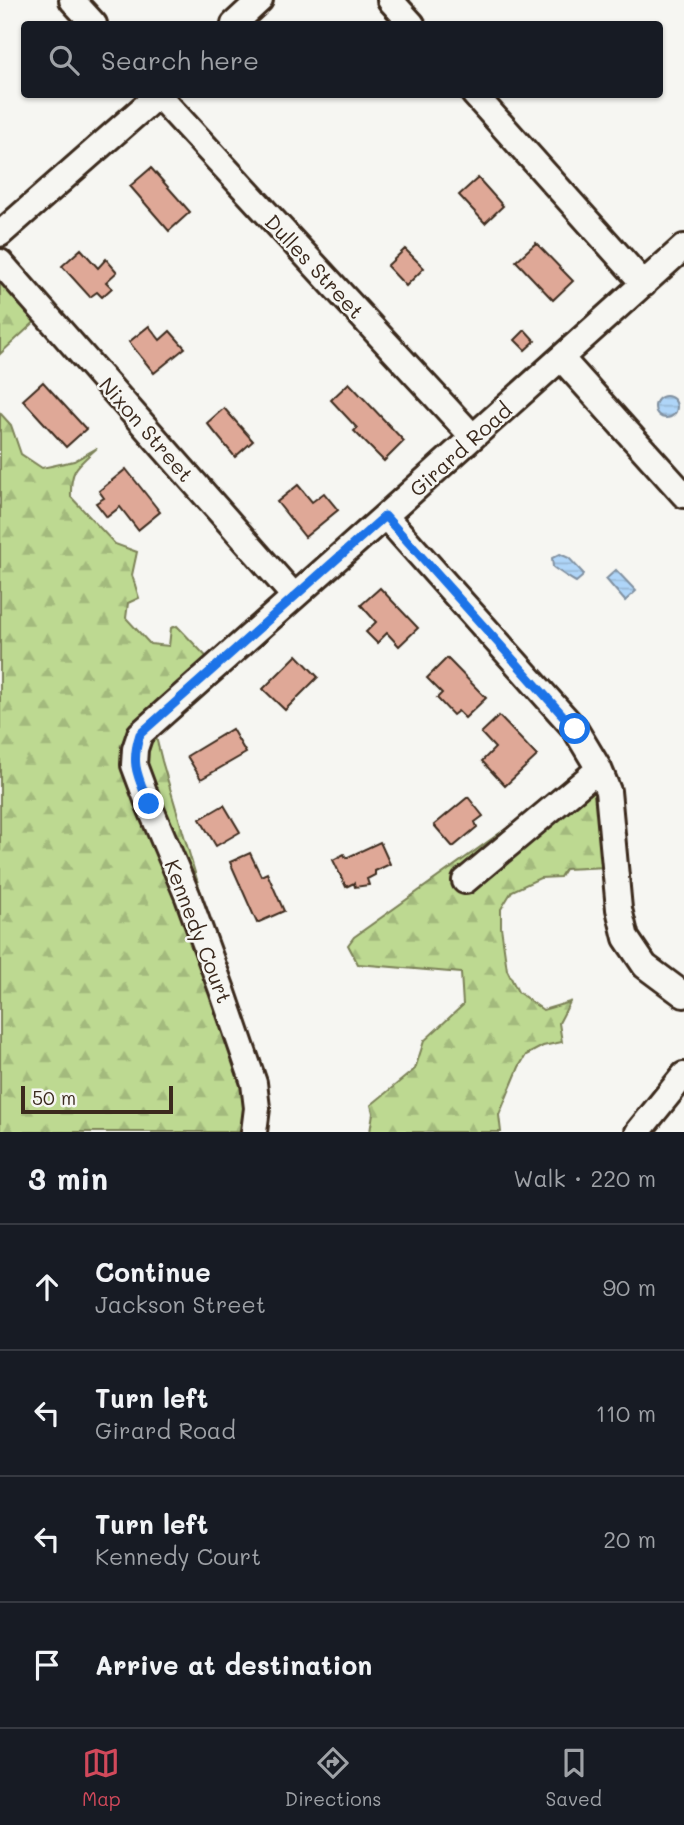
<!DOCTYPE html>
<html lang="en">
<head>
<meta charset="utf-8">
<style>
	body { margin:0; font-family:Mali,sans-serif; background:#20242c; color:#f1f3f6 }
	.scale { position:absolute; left:21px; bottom:18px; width:152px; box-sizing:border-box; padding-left:7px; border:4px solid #3b2a1e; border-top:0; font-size:19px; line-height:24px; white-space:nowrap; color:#3b2a1e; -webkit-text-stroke:5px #f6f6f2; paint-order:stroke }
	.stop { position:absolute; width:21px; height:21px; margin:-16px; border:5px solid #1a73e8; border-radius:50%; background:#fff }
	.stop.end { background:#1a73e8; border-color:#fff; box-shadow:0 2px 7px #0008 }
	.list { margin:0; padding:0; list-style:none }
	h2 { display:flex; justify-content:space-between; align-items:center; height:91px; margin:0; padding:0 28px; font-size:30px }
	h2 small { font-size:23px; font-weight:400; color:#9ea1a6 }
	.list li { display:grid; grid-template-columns:46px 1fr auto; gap:21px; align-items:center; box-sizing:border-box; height:126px; padding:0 28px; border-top:2px solid #363941 }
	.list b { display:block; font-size:26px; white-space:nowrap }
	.list p { margin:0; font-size:23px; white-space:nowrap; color:#9ea1a6 }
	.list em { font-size:23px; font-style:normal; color:#9ea1a6 }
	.icon { flex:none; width:38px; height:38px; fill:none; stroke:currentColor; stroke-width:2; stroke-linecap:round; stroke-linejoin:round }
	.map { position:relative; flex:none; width:684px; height:1132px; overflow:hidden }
	.search { position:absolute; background:#171b24; box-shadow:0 2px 5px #0004; left:21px; right:21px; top:21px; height:77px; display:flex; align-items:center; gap:18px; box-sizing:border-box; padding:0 24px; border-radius:7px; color:#9ea1a6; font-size:26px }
	.sheet { height:595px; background:#171b24 }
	nav { display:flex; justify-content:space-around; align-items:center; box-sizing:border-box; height:98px; border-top:2px solid #363941; background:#171b24; font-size:19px; color:#9ea1a6 }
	nav a { display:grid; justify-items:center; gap:4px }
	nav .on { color:#d1495b }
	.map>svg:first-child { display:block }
	.forest { fill:url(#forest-firs); stroke:#7c8258; stroke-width:2 }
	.water { fill:url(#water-rules); stroke:#8191a1; stroke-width:2 }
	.building { fill:#dfa897; stroke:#3b2a1e; stroke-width:2 }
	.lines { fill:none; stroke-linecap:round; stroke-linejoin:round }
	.minor-casing { stroke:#3b2a1e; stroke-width:30 }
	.minor { stroke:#f6f6f2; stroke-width:24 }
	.route { stroke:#1a73e8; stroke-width:9 }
	.labels { text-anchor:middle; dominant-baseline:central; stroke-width:5; stroke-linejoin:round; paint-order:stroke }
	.street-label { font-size:21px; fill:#3b2a1e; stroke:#f6f6f2 }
</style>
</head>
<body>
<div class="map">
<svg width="684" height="1132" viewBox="0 0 684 1132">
	<defs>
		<pattern id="forest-firs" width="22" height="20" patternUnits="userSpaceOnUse" patternTransform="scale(1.75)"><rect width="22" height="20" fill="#bdd991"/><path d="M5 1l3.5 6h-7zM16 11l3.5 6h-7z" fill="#a3ba7d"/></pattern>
		<pattern id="water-rules" width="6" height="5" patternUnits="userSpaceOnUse" patternTransform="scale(1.75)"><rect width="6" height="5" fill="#afd5f8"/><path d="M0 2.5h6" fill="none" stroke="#97b7d4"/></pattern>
	</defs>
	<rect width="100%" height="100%" fill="#f6f6f2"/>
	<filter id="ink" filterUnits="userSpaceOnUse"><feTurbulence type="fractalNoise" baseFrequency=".0143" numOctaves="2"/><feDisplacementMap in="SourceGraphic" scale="14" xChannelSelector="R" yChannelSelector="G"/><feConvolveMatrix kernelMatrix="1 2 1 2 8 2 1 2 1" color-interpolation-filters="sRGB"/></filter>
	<g filter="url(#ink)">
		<!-- forest -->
		<path class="forest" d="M0,270L40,317L0,354Z
			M0,413L11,425L21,454L42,468L74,461L97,448C77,466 70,469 71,497L115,544L137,552L132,575L139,598L128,603L126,618L150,644L169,646L171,628L177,626L219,670L155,733L162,761L216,944L245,1060V1132H0Z
			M593,767L607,867L565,869L560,877L540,878L512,891L501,909V927L507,970L518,992L543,1010L570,1002L559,1023L562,1042L543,1046L526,1055L519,1067L499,1115L501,1132H370L373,1113L371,1105L415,1069L424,1041L463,1005L461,973L358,964L348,945L354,937Z"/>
		<!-- water -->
		<path class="water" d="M655 407a11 11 0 1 1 22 0a11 11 0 1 1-22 0Z
			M560,554L569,558L583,573L582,577L576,582C572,580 557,570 553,567L552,558Z
			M616,570L636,591L625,601L606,579Z"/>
		<!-- building -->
		<path class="building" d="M151,168L190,212L169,231L130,186Z
			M478,178L503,206L485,223L459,195Z
			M536,243L573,281L553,300L516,261Z
			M81,249L98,268L106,259L117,272L106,282L112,288L102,297L97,292L90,297L62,266Z
			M405,249L424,268L406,286L387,266Z
			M149,326L160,340L170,331L185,348L154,373L129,342Z
			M525,330L535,341L525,350L515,340Z
			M43,382L86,429L66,447L23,400Z
			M349,383L404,441L384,461L354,431L357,428L331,400Z
			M224,408L253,441L235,457L207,423Z
			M126,469L160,512L138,530L120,507L107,517L96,503L104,498L99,491Z
			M298,485L312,502L324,493L338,510L305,537L277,502Z
			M380,588L418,628L399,646L387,633L377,643L366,632L376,622L361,605Z
			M297,655L318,677L285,710L263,689Z
			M447,658L486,698L465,718L458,711L453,715L437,698L442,693L427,678Z
			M499,716L537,756L505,786L482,761L495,748L481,733Z
			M232,729L246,753L201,779L187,756Z
			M468,797L483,816L475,822L477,827L453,847L434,825Z
			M224,805L240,832L216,846L200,819Z
			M380,842L390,864L375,871V875L367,879L369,885L355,887L354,883L346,887L333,860L344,854L346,858Z
			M250,853L261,876L267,873L284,911L257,923L230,862Z"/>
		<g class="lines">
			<!-- minor casing -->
			<g class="minor-casing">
				<path id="minor" d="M72,0L94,24
					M390,0L412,24
					M234,24L260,0
					M157,94L473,437
					M474,94L644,284
					M0,234L159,94
					M0,262L294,596
					M561,358L684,495
					M385,516L575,729L599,769L608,791L619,909L626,938L645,966L684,995
					M465,881L599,769
					M254,1132L257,1108L254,1083L222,990L188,897L149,805L134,765L135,749L140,734L385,516L684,247
					M638,1132L684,1075"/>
			</g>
			<!-- minor -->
			<use href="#minor" class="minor"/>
		</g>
	</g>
	<g class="lines" filter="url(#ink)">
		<!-- route -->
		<path class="route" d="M149,804C138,776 130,765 140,734L385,516L575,729"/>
	</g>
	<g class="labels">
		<!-- street labels -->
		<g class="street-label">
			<text transform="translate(315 266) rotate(47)">Dulles Street</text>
			<text transform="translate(147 429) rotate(49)">Nixon Street</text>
			<text transform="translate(460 449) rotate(-42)">Girard Road</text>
			<text transform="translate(199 931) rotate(69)">Kennedy Court</text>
		</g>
	</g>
</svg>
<div class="scale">50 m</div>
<div class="stop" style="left:575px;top:729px"></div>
<div class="stop end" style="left:149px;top:804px"></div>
<div class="search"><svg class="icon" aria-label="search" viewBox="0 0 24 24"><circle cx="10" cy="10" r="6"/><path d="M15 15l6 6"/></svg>Search here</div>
</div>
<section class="sheet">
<h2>3 min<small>Walk · 220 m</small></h2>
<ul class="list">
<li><svg class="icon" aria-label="ahead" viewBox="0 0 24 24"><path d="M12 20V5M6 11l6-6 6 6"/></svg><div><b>Continue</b><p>Jackson Street</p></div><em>90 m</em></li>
<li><svg class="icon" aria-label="left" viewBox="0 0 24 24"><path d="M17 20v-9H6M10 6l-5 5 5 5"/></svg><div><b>Turn left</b><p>Girard Road</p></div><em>110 m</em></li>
<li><svg class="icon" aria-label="left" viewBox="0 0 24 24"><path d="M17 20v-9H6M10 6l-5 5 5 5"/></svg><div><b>Turn left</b><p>Kennedy Court</p></div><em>20 m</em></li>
<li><svg class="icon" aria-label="arrive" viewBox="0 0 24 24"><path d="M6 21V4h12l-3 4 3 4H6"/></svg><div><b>Arrive at destination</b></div></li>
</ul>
</section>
<nav>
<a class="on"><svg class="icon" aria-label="map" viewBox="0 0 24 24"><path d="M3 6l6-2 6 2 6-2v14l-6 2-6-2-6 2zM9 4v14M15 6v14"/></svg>Map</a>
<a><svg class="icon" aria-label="directions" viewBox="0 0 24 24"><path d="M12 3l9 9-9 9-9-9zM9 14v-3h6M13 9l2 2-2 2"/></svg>Directions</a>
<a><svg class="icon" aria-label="saved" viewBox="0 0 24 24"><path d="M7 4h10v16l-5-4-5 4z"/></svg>Saved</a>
</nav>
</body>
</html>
